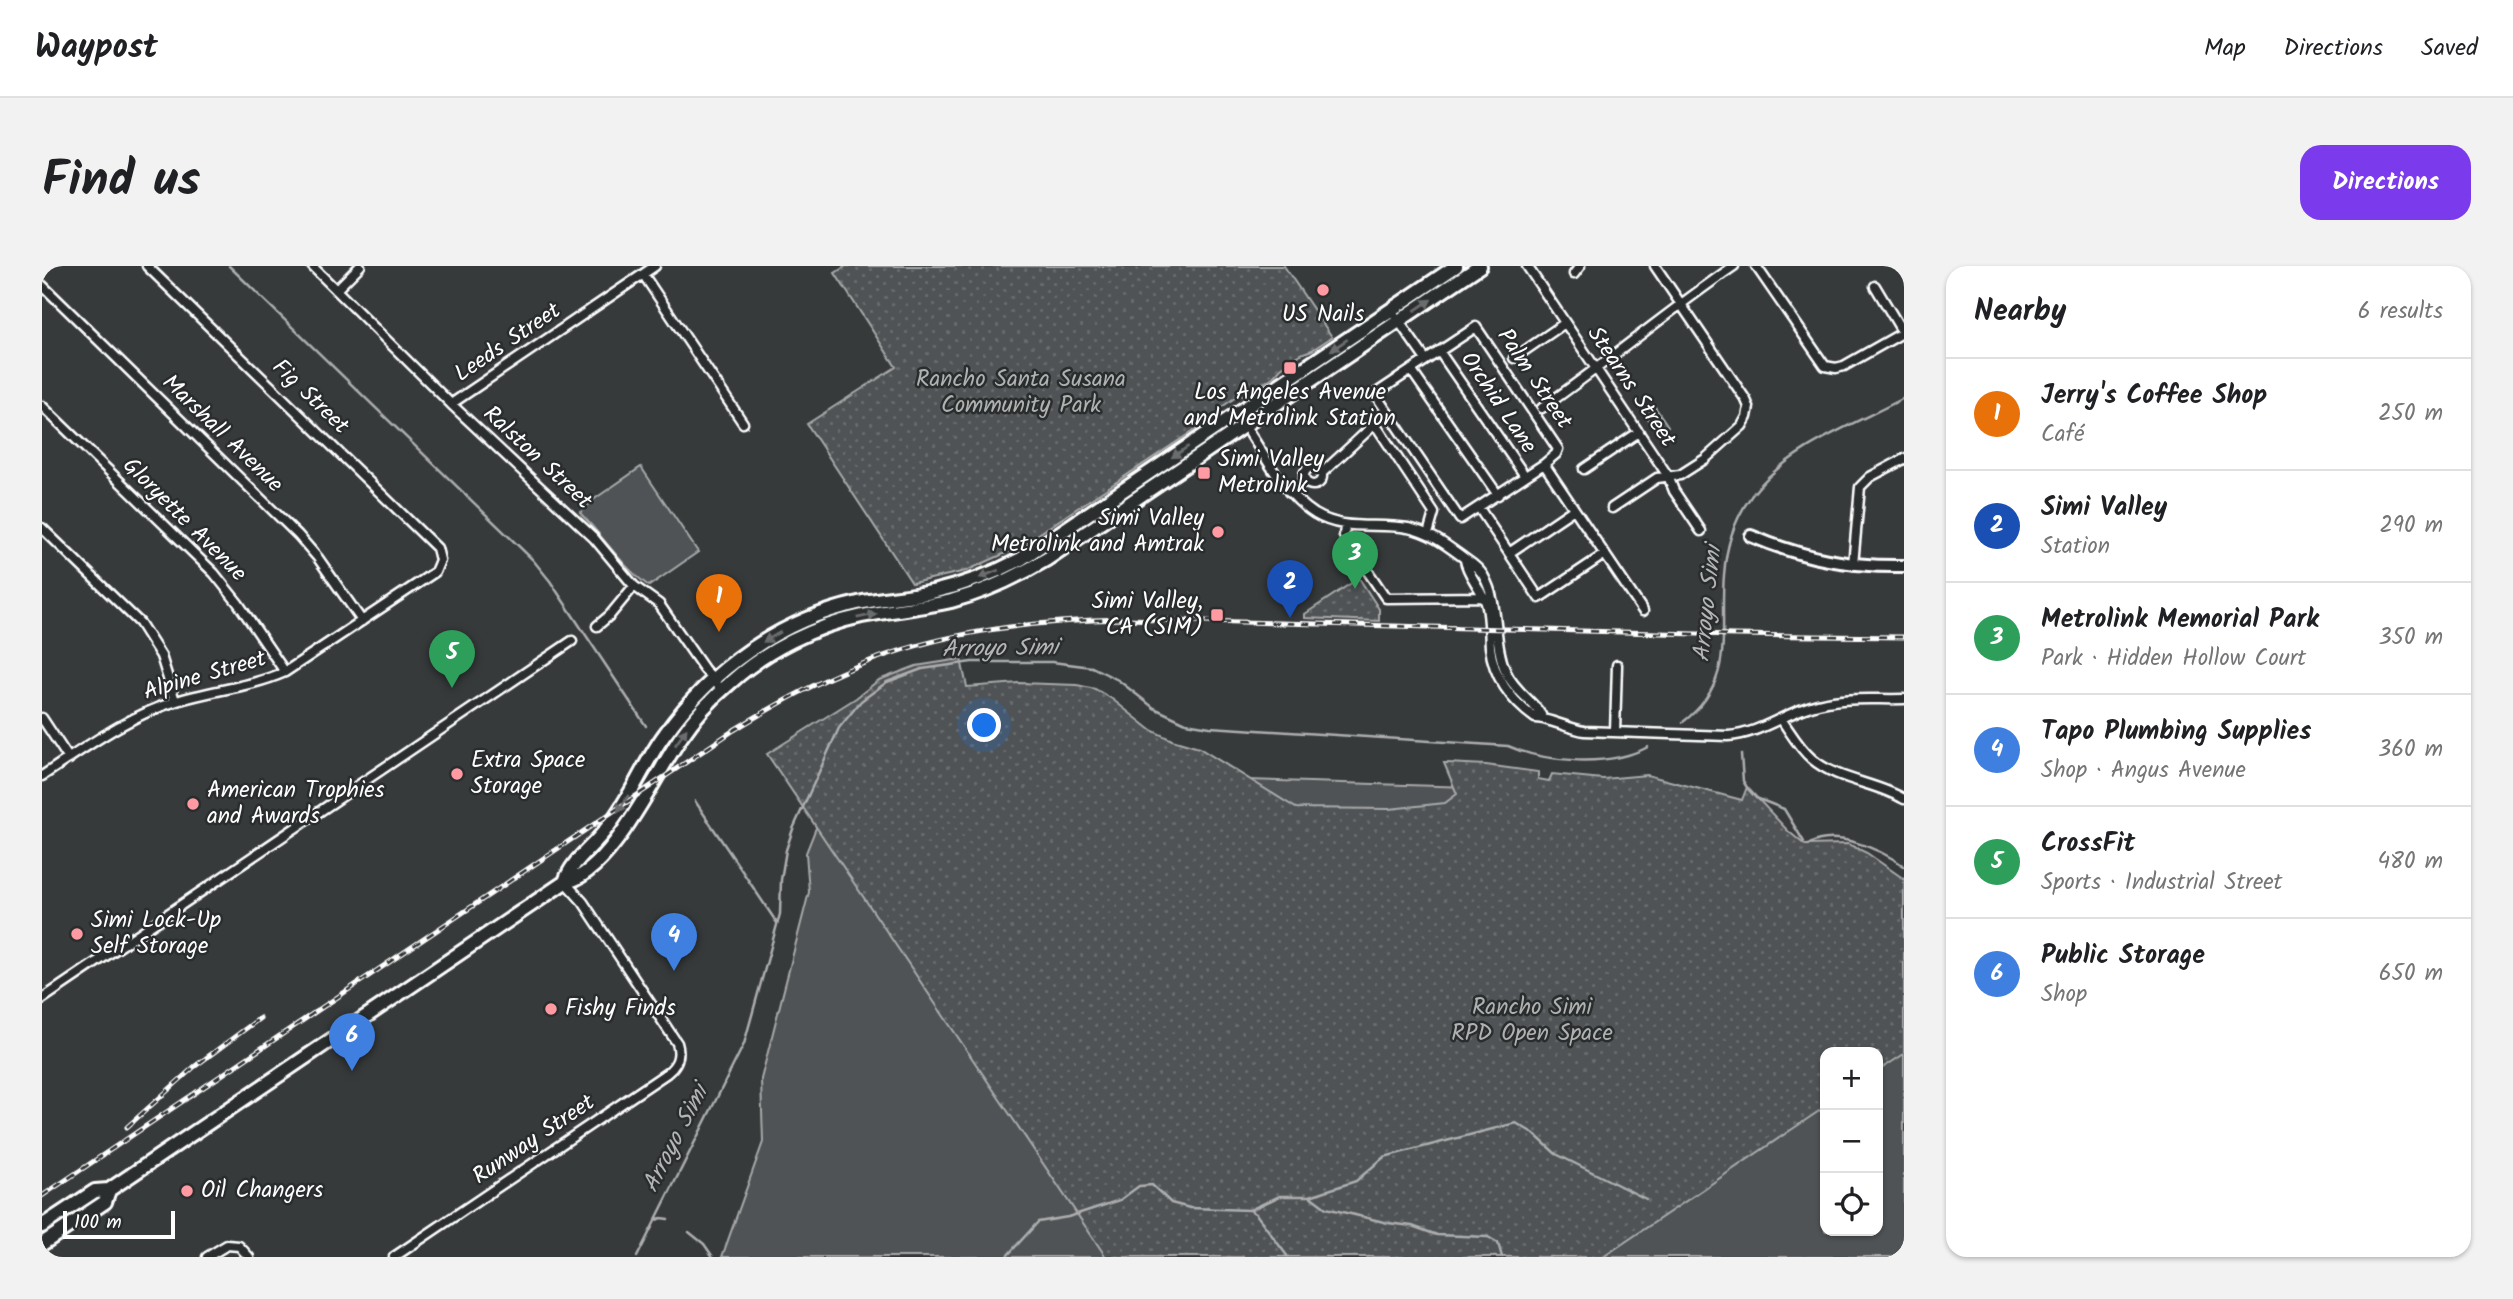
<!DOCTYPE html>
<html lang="en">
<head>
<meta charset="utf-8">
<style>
	body { margin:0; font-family:Kalam,sans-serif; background:#f2f2f2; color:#202124 }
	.controls { position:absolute; right:21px; bottom:21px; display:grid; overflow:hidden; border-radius:14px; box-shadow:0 2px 5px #0004 }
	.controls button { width:63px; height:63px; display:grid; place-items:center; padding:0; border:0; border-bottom:2px solid #e0e0e0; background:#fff; color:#202124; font:35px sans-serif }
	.scale { position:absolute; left:21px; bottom:18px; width:112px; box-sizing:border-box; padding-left:7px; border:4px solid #fff; border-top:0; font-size:19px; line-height:24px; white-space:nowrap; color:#fff; -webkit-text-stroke:5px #2a2d2e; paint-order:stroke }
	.you { position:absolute; left:943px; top:460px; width:24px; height:24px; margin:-18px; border:5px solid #fff; border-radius:50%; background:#1a73e8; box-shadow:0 0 0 10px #1a73e833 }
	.badge { display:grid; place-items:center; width:46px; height:46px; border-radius:50%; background:#7c3aed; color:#fff; font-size:23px; font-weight:700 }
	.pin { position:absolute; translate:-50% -58px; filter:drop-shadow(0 2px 4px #0008) }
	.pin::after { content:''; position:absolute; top:37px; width:24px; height:21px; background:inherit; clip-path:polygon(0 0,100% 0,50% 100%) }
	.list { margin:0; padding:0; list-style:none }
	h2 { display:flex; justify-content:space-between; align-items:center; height:91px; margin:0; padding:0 28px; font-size:30px }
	h2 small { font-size:23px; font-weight:400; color:#757577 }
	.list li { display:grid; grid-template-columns:46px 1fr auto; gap:21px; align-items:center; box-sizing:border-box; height:112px; padding:0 28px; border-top:2px solid #e0e0e0 }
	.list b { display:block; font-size:26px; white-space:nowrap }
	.list p { margin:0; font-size:23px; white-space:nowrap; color:#757577 }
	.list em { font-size:23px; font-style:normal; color:#757577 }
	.icon { flex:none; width:38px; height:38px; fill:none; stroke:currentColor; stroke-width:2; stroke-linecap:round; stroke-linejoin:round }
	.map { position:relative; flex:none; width:1862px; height:991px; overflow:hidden; border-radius:21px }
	header { display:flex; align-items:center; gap:42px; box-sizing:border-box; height:98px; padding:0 35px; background:#fff; border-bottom:2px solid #e0e0e0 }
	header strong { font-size:33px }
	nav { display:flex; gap:38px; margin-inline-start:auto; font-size:24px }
	.intro { display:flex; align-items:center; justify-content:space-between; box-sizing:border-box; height:168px; padding:0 42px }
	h1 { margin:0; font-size:49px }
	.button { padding:18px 32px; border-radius:21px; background:#7c3aed; color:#fff; font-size:24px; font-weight:700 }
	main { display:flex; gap:42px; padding:0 42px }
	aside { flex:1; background:#fff; border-radius:21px; box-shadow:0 2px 5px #0004 }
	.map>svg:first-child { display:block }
	.grass { fill:#505354; stroke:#a8a9aa; stroke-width:2; fill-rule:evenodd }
	.park { fill:url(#park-dots); stroke:#a8a9aa; stroke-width:2 }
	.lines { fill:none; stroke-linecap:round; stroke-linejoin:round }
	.stream { stroke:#adaeaf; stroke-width:2.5 }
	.street-casing { stroke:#fff; stroke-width:13 }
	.secondary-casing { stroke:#fff; stroke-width:16 }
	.primary-casing { stroke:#fff; stroke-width:18 }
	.street { stroke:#2a2d2e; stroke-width:8 }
	.secondary { stroke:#2a2d2e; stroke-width:10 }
	.primary { stroke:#2a2d2e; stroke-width:12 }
	.rail-casing { stroke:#fff; stroke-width:5 }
	.rail { stroke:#2a2d2e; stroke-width:2.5; stroke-dasharray:8; stroke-linecap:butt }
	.oneway { fill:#6a6c6d }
	.poi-dot { fill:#ff9aa2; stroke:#2a2d2e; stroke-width:2.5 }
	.labels { text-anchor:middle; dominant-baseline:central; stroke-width:5; stroke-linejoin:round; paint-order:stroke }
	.poi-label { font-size:23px; fill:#fff; stroke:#2a2d2e; text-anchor:start }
	.street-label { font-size:23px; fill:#fff; stroke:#2a2d2e }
	.park-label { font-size:23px; fill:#b0b2b2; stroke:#2a2d2e }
	.water-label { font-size:24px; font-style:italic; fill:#b4b5b5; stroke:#2a2d2e }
</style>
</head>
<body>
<header>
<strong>Waypost</strong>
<nav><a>Map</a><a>Directions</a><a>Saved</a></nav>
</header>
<div class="intro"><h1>Find us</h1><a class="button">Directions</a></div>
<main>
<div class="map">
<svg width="1862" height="991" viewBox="0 0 1862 991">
	<defs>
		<pattern id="park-dots" width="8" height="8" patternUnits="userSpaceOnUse" patternTransform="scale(1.75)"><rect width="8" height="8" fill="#505354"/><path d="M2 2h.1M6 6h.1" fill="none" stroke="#6a6d6e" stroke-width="1.8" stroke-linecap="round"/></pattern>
	</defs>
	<rect width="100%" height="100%" fill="#373a3b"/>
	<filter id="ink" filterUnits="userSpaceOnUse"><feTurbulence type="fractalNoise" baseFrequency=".0143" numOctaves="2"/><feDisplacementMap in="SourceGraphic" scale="14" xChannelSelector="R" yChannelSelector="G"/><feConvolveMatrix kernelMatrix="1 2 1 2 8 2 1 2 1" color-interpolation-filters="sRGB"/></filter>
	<g filter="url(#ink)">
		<!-- grass -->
		<path class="grass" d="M1611,138L1626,160L1616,167L1601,145Z
			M599,201L656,286L607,320C579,300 562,271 538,247L551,234Z
			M812,466L1143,512L1589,526L1761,590L1862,616V991H680L721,876L719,813L767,626L764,587ZM1783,786H1836V965H1783Z"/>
		<!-- park -->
		<path class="park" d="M804,0H1242L1290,71L1270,84L1259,88L1239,102L1231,111L1202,130L1197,129L1177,143L1175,149L977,281L924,305L870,317L765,158L854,101L793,7Z
			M1317,312L1337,343V355L1263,352V348Z
			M919,393L925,421L977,417L1035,419L1053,423L1070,433L1109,464L1130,474L1157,482L1254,542L1347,543L1403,537L1415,528L1402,497H1405L1444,499L1496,506V513L1507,515L1510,508L1561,513L1605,509L1700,534L1705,521L1746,565L1763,579L1806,578L1825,587L1862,613V788L1836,805V786H1783V841L1561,991H1064L725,488L814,432L837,414L874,400Z"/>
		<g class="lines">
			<!-- stream -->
			<path class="stream" d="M187,0L491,294L508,315L604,460
				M1641,456C1695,415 1677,365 1682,309C1684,280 1693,252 1710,229C1746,182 1811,159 1862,132
				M1699,488L1701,515L1706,523L1714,532L1742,543L1762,576
				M653,535L735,657
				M1766,579C1793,562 1839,584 1862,600
				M1268,930L1314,915L1342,891L1474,857L1491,867L1514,888L1604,933
				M1208,944L1214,948L1246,991
				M613,955L619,952L626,953
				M647,966L662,978L671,991
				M595,991L702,778L738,648L739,614L744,584L751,563L797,462L819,435L845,416L880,403L930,396H1010L1050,401L1076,414L1112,442L1144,457L1168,461L1466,480C1504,497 1568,501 1606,481
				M964,991L996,956L1026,951L1078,934L1097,920L1110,919L1129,937L1148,942L1208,944L1238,930H1268L1284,942L1346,957L1370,960L1395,969L1446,971L1456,977L1460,991"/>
			<!-- street casing -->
			<g class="street-casing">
				<path id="street" d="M270,0L409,138L552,272L592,320L617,338L662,403L680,424
					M1485,0L1626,210L1632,225L1659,265
					M1714,0L1783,100L1794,102L1802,100L1862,66
					M601,8L701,157
					M1532,8L1538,0
					M0,19L256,269L276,292L320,355
					M1833,20L1861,67
					M294,24L318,0
					M1349,44L1384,94
					M1434,61L1516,183L1514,188L1502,198L1418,253L1333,128Z
					M1397,85L1483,210
					M1472,92L1523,57
					M1369,104L1456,229
					M409,138L613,0
					M0,140L172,307L196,337L243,406
					M1500,142C1566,96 1626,45 1692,0
					M1201,157C1223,189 1240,227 1273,248C1303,266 1334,256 1366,262C1389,267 1403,278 1422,292C1429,297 1435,300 1441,309C1459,340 1450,375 1464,406C1472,425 1495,438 1500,451
					M1502,198L1601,345
					M1262 210a9 9 0 1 1 18 0a9 9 0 1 1-18 0Z
					M1542,203L1597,166
					M1280,207L1333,158L1392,247L1386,268
					M1247,226L1263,215
					M1437,242L1497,332L1563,288
					M1570,242L1615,212L1638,209L1663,193L1700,160L1705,151L1707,141L1704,134L1613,0
					M1303,260L1302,270L1344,332L1442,331
					M0,262L98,357L119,390L133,435
					M1467,287L1532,243
					M1423,294C1425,308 1439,322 1444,337C1448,351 1447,366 1448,381C1451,410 1469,435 1493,452C1503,451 1528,463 1542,465L1686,470C1717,468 1740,449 1769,440C1798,430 1832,434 1862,433
					M1811,299L1818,221L1828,211L1862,193
					M555,360L568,349L592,320
					M0,452L27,493
					M1739,453C1749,467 1757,482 1770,493C1796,515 1833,516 1862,533
					M1573,466L1575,399
					M0,510C43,482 85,450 135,435C171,424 209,421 243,406L393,306L398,294L395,282L105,0
					M0,733L530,375
					M165,991L185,979L197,980L207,991
					M352,991L625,807C635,799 639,790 635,777L541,636L523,616"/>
			</g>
			<!-- secondary casing -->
			<g class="secondary-casing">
				<path id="secondary" d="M1709,270C1760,292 1807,301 1862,300"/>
			</g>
			<!-- primary casing -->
			<g class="primary-casing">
				<path id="primary" d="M523,616C529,596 548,583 561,567C570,556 578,544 585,532C598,511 608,488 623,468C669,403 738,354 816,337C840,332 865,331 890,326C921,319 951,308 979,293L1414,0
					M0,960L53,925L67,924L523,616C568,609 614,507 639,471C653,450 670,432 689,416C724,384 773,360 820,350C849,344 879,342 909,335C943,326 975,311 1005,293L1438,0
					M0,978L63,936L67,924"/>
			</g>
			<!-- street -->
			<use href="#street" class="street"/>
			<!-- secondary -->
			<use href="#secondary" class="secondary"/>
			<!-- primary -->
			<use href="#primary" class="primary"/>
			<!-- rail casing -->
			<g class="rail-casing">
				<path id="rail" d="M85,861L152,801L218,752
					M0,930L692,464C732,440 772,417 815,400C901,365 991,355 1082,353L1693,369L1862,371"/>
			</g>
			<!-- rail -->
			<use href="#rail" class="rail"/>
		</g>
		<!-- one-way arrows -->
		<defs><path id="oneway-solid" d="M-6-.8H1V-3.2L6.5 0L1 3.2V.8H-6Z" transform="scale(1.75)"/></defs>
		<g class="oneway">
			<use href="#oneway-solid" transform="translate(1381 39) rotate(-34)"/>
			<use href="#oneway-solid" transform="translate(1297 79) rotate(146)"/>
			<use href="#oneway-solid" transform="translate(1138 186) rotate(146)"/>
			<use href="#oneway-solid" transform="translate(947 308) rotate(158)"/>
			<use href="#oneway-solid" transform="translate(825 350) rotate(-11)"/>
			<use href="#oneway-solid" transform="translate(730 371) rotate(150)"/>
			<use href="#oneway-solid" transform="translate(639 471) rotate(-55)"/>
			<use href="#oneway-solid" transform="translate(581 538) rotate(122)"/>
		</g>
	</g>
	<!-- markers -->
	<g class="poi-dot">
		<circle cx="1281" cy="24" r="7"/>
		<rect x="1241" y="95" width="14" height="14" rx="3.5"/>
		<rect x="1155" y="200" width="14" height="14" rx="3.5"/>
		<circle cx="1176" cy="266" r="7"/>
		<rect x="1168" y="342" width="14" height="14" rx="3.5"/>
		<circle cx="415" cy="508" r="7"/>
		<circle cx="151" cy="538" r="7"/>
		<circle cx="35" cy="668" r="7"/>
		<circle cx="509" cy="743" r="7"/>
		<circle cx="145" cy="925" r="7"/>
	</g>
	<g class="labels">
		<!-- poi labels -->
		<g class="poi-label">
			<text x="1281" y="49" text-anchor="middle">US Nails</text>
			<text x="1248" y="127" text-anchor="middle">Los Angeles Avenue<tspan x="1248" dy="26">and Metrolink Station</tspan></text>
			<text x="1176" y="194">Simi Valley<tspan x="1176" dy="26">Metrolink</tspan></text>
			<text x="1162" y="253" text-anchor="end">Simi Valley<tspan x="1162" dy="26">Metrolink and Amtrak</tspan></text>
			<text x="1161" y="336" text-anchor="end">Simi Valley,<tspan x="1161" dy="26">CA (SIM)</tspan></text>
			<text x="429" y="495">Extra Space<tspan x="429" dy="26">Storage</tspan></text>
			<text x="165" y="525">American Trophies<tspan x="165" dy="26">and Awards</tspan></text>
			<text x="49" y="655">Simi Lock-Up<tspan x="49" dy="26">Self Storage</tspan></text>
			<text x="523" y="743">Fishy Finds</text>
			<text x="159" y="925">Oil Changers</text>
		</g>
		<!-- street labels -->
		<g class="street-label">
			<text transform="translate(466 77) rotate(-34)">Leeds Street</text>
			<text transform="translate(1492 113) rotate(56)">Palm Street</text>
			<text transform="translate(1589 121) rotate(56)">Stearns Street</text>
			<text transform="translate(268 131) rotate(44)">Fig Street</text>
			<text transform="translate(1456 137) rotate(56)">Orchid Lane</text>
			<text transform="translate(180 168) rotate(44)">Marshall Avenue</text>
			<text transform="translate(495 192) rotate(43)">Ralston Street</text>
			<text transform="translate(142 254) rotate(45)">Gloryette Avenue</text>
			<text transform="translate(163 410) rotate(-16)">Alpine Street</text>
			<text transform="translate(492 874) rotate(-34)">Runway Street</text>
		</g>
		<!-- park labels -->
		<g class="park-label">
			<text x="979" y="114">Rancho Santa Susana<tspan x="979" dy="26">Community Park</tspan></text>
			<text x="1490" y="742">Rancho Simi<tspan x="1490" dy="26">RPD Open Space</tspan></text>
		</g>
		<!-- water labels -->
		<g class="water-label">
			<text transform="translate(1666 338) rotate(-84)">Arroyo Simi</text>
			<text transform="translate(958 383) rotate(-1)">Arroyo Simi</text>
			<text transform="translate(634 873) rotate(-63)">Arroyo Simi</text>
		</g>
	</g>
</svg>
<div class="controls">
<button>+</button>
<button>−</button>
<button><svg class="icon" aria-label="locate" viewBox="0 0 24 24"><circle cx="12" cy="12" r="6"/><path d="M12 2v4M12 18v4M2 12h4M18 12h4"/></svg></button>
</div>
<div class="scale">100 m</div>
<div class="you"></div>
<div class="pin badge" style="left:677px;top:366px;background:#e8710a">1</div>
<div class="pin badge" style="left:1248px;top:352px;background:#1a4fb4">2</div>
<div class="pin badge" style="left:1313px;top:323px;background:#2e9e5b">3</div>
<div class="pin badge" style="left:632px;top:705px;background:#3f7fe0">4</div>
<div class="pin badge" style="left:410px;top:422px;background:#2e9e5b">5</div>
<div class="pin badge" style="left:310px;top:805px;background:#3f7fe0">6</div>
</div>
<aside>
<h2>Nearby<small>6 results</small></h2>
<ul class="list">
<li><span class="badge" style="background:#e8710a">1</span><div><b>Jerry's Coffee Shop</b><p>Café</p></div><em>250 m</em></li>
<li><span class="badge" style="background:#1a4fb4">2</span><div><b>Simi Valley</b><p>Station</p></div><em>290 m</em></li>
<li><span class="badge" style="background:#2e9e5b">3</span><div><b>Metrolink Memorial Park</b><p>Park · Hidden Hollow Court</p></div><em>350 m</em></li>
<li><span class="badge" style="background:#3f7fe0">4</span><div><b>Tapo Plumbing Supplies</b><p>Shop · Angus Avenue</p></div><em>360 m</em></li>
<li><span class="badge" style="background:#2e9e5b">5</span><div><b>CrossFit</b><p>Sports · Industrial Street</p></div><em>480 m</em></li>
<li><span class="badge" style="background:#3f7fe0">6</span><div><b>Public Storage</b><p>Shop</p></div><em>650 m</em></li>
</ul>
</aside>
</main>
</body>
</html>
